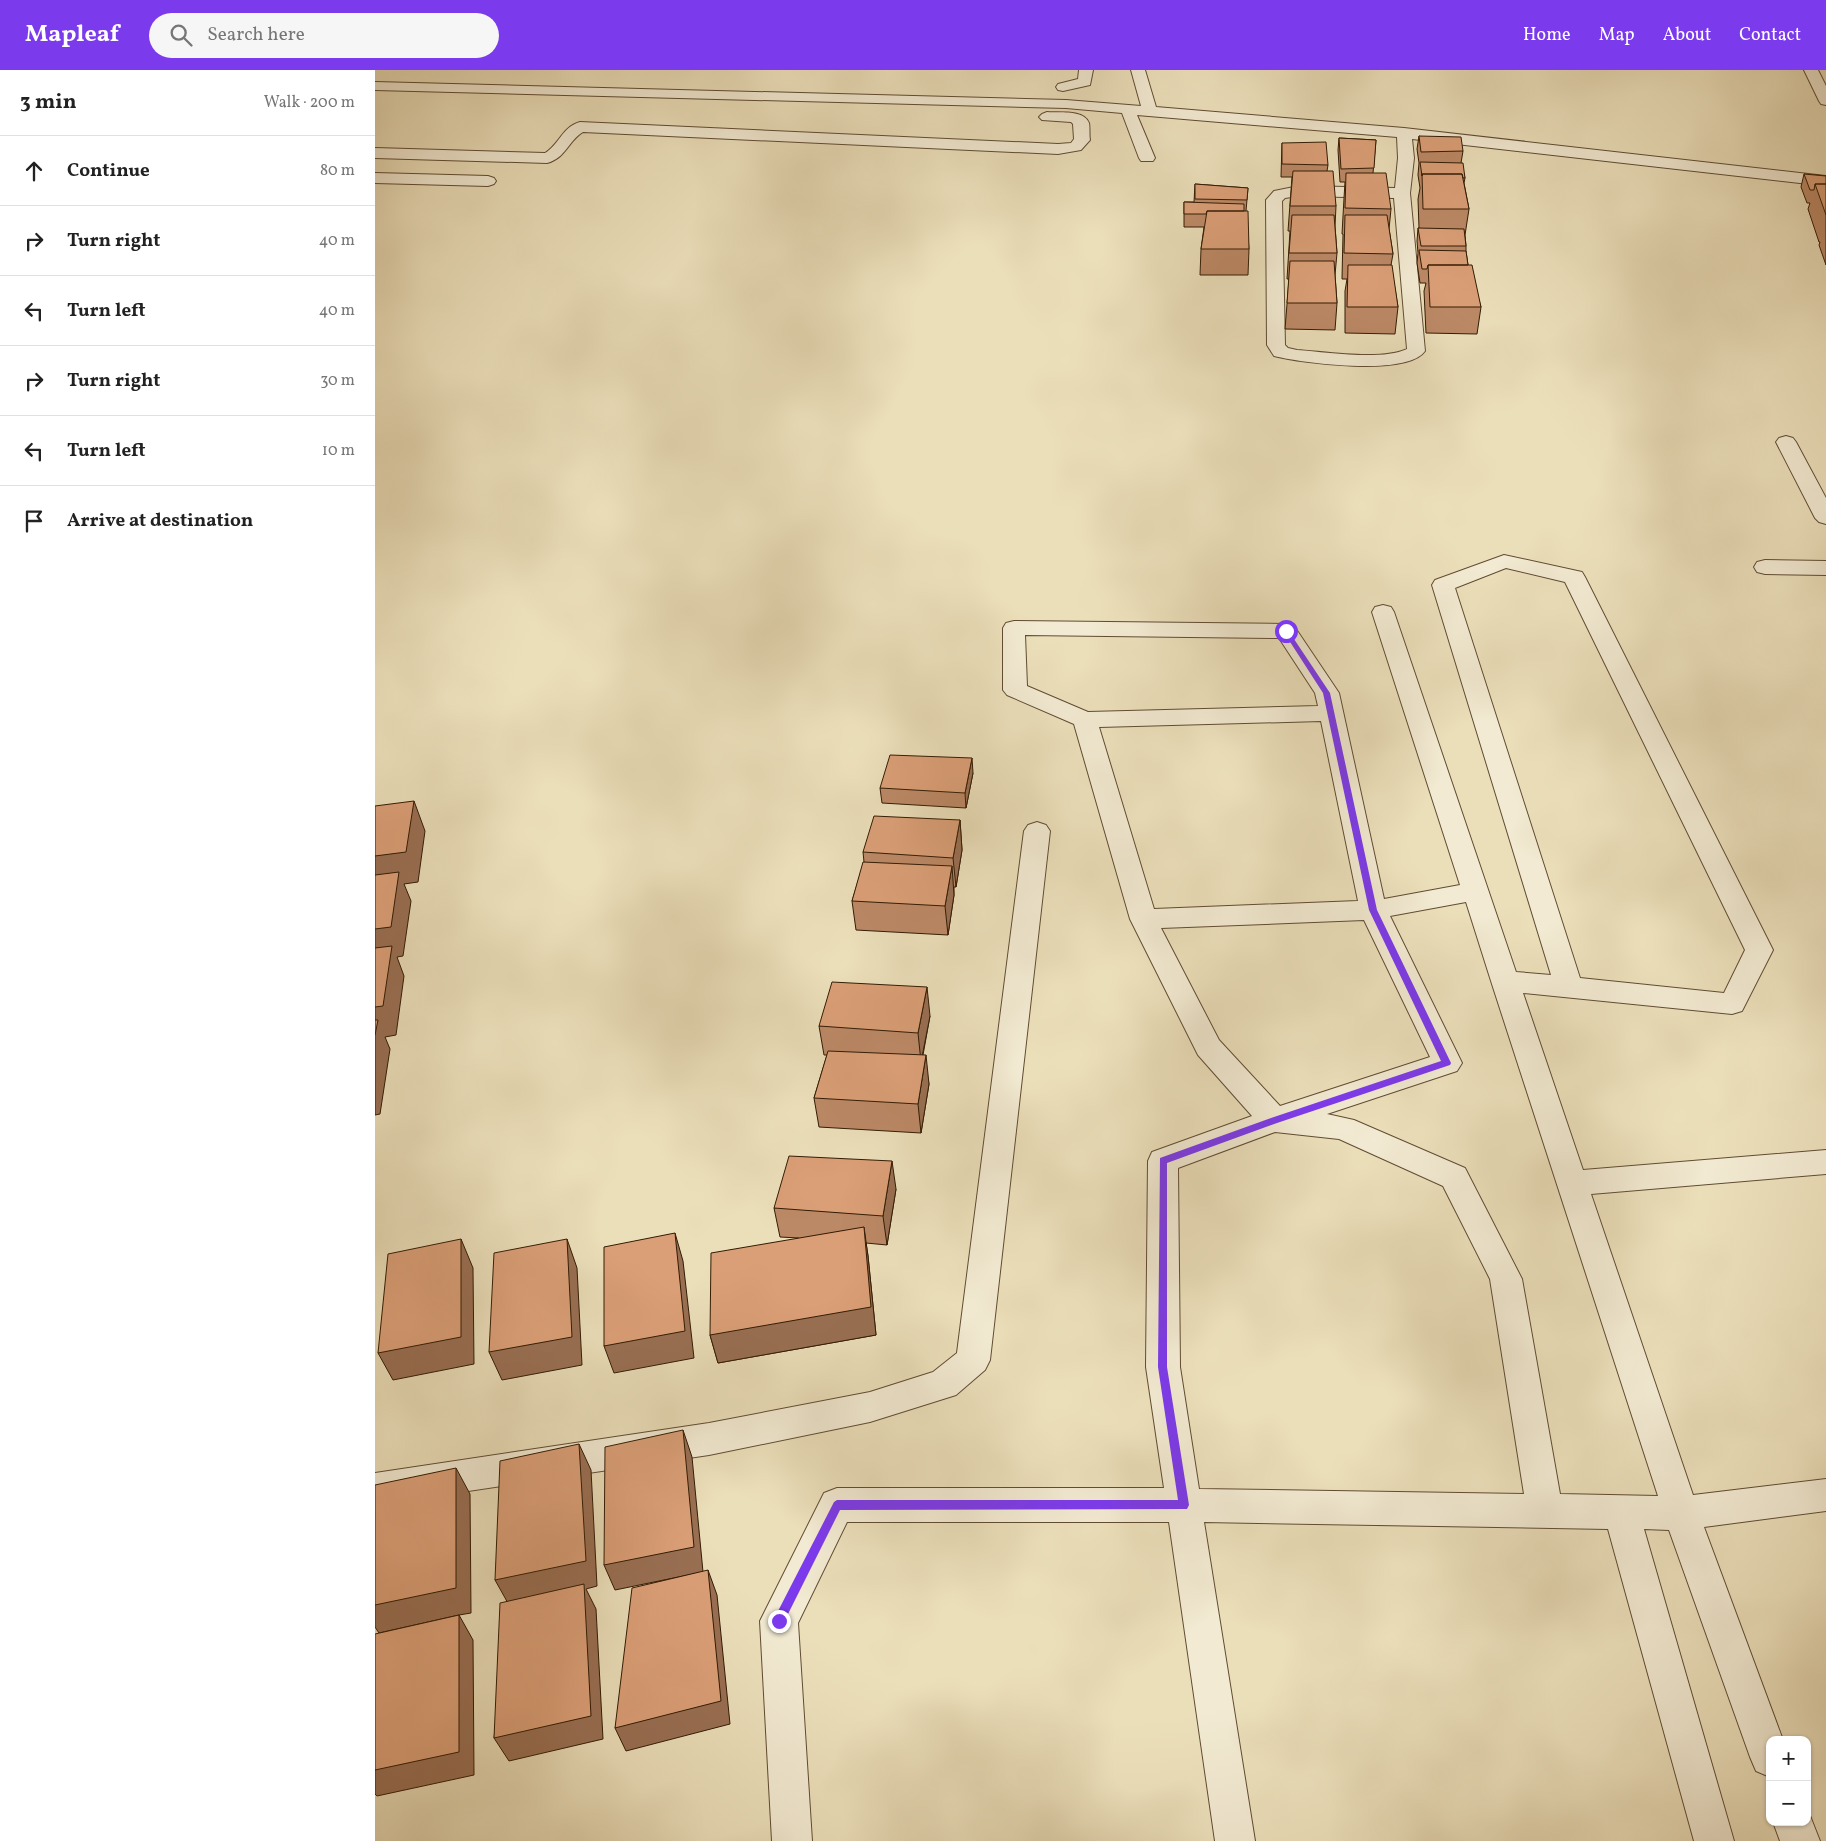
<!DOCTYPE html>
<html lang="en">
<head>
<meta charset="utf-8">
<style>
	body { margin:0; font-family:Vollkorn,serif; background:#f6f6f6; color:#222 }
	.controls { position:absolute; right:15px; bottom:15px; display:grid; overflow:hidden; border-radius:10px; box-shadow:0 1px 4px #0004 }
	.controls button { width:45px; height:45px; display:grid; place-items:center; padding:0; border:0; border-bottom:1px solid #e0e0e0; background:#fff; color:#222; font:25px sans-serif }
	.stop { position:absolute; width:15px; height:15px; margin:-11px; border:4px solid #7c3aed; border-radius:50%; background:#fff }
	.stop.end { background:#7c3aed; border-color:#fff; box-shadow:0 1px 5px #0008 }
	.list { margin:0; padding:0; list-style:none }
	h2 { display:flex; justify-content:space-between; align-items:center; height:65px; margin:0; padding:0 20px; font-size:21px }
	h2 small { font-size:16px; font-weight:400; color:#767676 }
	.list li { display:grid; grid-template-columns:32px 1fr auto; gap:15px; align-items:center; box-sizing:border-box; height:70px; padding:0 20px; border-top:1px solid #e0e0e0 }
	.list b { display:block; font-size:19px; white-space:nowrap }
	.list em { font-size:16px; font-style:normal; color:#767676 }
	.icon { flex:none; width:28px; height:28px; fill:none; stroke:currentColor; stroke-width:2; stroke-linecap:round; stroke-linejoin:round }
	.map { position:relative; flex:none; width:1451px; height:1771px; overflow:hidden }
	header { display:flex; align-items:center; gap:30px; box-sizing:border-box; height:70px; padding:0 25px; background:#7c3aed; color:#fff }
	header strong { font-size:24px }
	nav { display:flex; gap:28px; margin-inline-start:auto; font-size:18px }
	.search { width:350px; height:45px; background:#f6f6f6; display:flex; align-items:center; gap:12px; box-sizing:border-box; padding:0 18px; border-radius:28px; color:#767676; font-size:19px }
	main { display:flex }
	aside { flex:1; background:#fff }
	.map>svg:first-child { display:block }
	.lines { fill:none; stroke-linecap:round; stroke-linejoin:round }
	.street-casing { stroke:#604c32; stroke-width:2 }
	.street { fill:#f2ead2; fill-rule:evenodd }
	.wall { fill:#bc8966; stroke:#321b04 }
	.shaded-wall { fill:#996f53; stroke:#321b04 }
	.building { fill:#db9f77; stroke:#321b04 }
	.route { fill:#7c3aed }
</style>
</head>
<body>
<header>
<strong>Mapleaf</strong>
<div class="search"><svg class="icon" aria-label="search" viewBox="0 0 24 24"><circle cx="10" cy="10" r="6"/><path d="M15 15l6 6"/></svg>Search here</div>
<nav><a>Home</a><a>Map</a><a>About</a><a>Contact</a></nav>
</header>
<main>
<aside>
<h2>3 min<small>Walk · 200 m</small></h2>
<ul class="list">
<li><svg class="icon" aria-label="ahead" viewBox="0 0 24 24"><path d="M12 20V5M6 11l6-6 6 6"/></svg><div><b>Continue</b></div><em>80 m</em></li>
<li><svg class="icon" aria-label="right" viewBox="0 0 24 24"><path d="M7 20v-9h11M14 6l5 5-5 5"/></svg><div><b>Turn right</b></div><em>40 m</em></li>
<li><svg class="icon" aria-label="left" viewBox="0 0 24 24"><path d="M17 20v-9H6M10 6l-5 5 5 5"/></svg><div><b>Turn left</b></div><em>40 m</em></li>
<li><svg class="icon" aria-label="right" viewBox="0 0 24 24"><path d="M7 20v-9h11M14 6l5 5-5 5"/></svg><div><b>Turn right</b></div><em>30 m</em></li>
<li><svg class="icon" aria-label="left" viewBox="0 0 24 24"><path d="M17 20v-9H6M10 6l-5 5 5 5"/></svg><div><b>Turn left</b></div><em>10 m</em></li>
<li><svg class="icon" aria-label="arrive" viewBox="0 0 24 24"><path d="M6 21V4h12l-3 4 3 4H6"/></svg><div><b>Arrive at destination</b></div></li>
</ul>
</aside>
<div class="map">
<svg width="1451" height="1771" viewBox="0 0 1451 1771">
	<rect width="100%" height="100%" fill="#ebdfba"/>
	<filter id="stains"><feTurbulence type="fractalNoise" baseFrequency=".004" numOctaves="4"/><feColorMatrix values="0 0 0 0 .2 0 0 0 0 .09 0 0 0 0 .02 0 0 0 .5 -.17"/></filter>
	<radialGradient id="worn" r=".72"><stop offset=".6" stop-color="#630" stop-opacity="0"/><stop offset="1" stop-color="#630" stop-opacity=".3"/></radialGradient>
	<g class="lines">
		<!-- street casing -->
		<g class="street-casing">
			<path id="street" d="M704,0H718L715,15L688,21L683,20L681,17L683,14L703,9Z
				M756,0H770L781,37L1029,58L1451,106V116L1037,69L1039,88L1035,123L1050,281C1032,307 927,293 899,286L892,275L891,130L899,121L924,116L1020,118L1023,88L1022,67L762,45L780,88L778,91H766L764,88L747,43L691,38L0,20V12L691,30L766,36ZM924,126L1019,128L1032,279C1006,291 952,282 922,280L913,278L910,275L907,131L910,128Z
				M1429,0H1443L1451,16V35L1446,34L1444,31Z
				M672,42C683,43 709,39 714,53C715,58 714,65 715,70L706,80L683,84L208,62C193,71 191,88 172,93L0,88V78L170,83C184,75 187,57 205,52L683,74L696,73L699,69L698,54L696,52L667,50L664,47L667,44Z
				M0,103L113,106L119,108L121,111L119,114L113,116L0,113Z
				M1411,366L1418,368L1421,372L1451,428V454L1444,452L1440,448L1401,372L1404,368Z
				M1129,485L1207,502L1210,507L1398,880L1367,941L1357,944L1148,923L1208,1100L1451,1080V1104L1216,1124L1318,1425L1451,1409V1441L1329,1457L1408,1670H1395V1707L1381,1701L1375,1687L1294,1460L1269,1459L1359,1771H1319L1233,1459L829,1452L880,1771H840L794,1452H472L423,1553L437,1771H397L385,1551L449,1423L462,1418H789L771,1297L773,1091L777,1082L877,1046L823,985L755,849L699,654L632,625L628,620V558L631,553L639,551L911,554L919,556L964,623L1009,829L1085,815L997,542L1000,537L1008,535L1016,537L1019,542L1141,902L1176,905L1057,515L1060,510ZM1131,498L1190,512L1370,880L1349,923L1205,908L1080,518ZM650,565L904,568L940,623L943,636L713,642L652,616ZM946,651L983,831L779,839L724,657ZM1091,832L1116,911L1283,1426L1185,1424L1147,1209L1090,1098L979,1050L952,1044L1082,1001L1087,993L1015,846ZM989,850L1055,987L905,1036L844,970L786,858ZM900,1062L964,1069L1068,1116L1115,1209L1149,1424L824,1419L805,1297L803,1098Z
				M1390,490L1451,491V505L1390,504L1382,502L1379,497L1382,492Z
				M662,752L671,755L675,761L615,1290L610,1300L581,1325L495,1352L334,1385L0,1435V1403L334,1353L495,1322L558,1302L582,1283L649,761L653,755Z
				M1432,1738L1445,1771H1405L1398,1752H1432Z"/>
		</g>
		<!-- street -->
		<use href="#street" class="street"/>
	</g>
	<!-- wall -->
	<path class="wall" d="M1044,66L1088,81L1086,93L1090,108L1089,113L1094,139L1090,165L1091,176V181L1093,195L1106,237L1102,264L1051,263L1049,221L1051,213H1045L1042,193L1043,183L1042,171L1043,158H1044L1043,129L1045,118L1043,105L1044,93L1042,79Z
		M964,68L1001,70L998,103L1016,139L1014,159L1018,184L1016,195L1023,237L1020,264L970,263V221L972,209H967L968,164H967L969,128L970,112H965L963,80Z
		M907,73L953,95L952,101L961,136L960,156L962,183L960,205L962,233L960,260L910,259L914,209H912L915,161H913L917,107H906Z
		M1429,104L1451,106V195L1444,175L1445,172H1444L1433,139L1435,133H1432L1426,117Z
		M820,114L873,118L871,141L874,179L873,205H825L826,179L829,157H809V132H819Z
		M598,703L591,738L507,733L505,718Z
		M585,750L587,780L581,817H579V825L573,865L481,860L477,831L489,792L488,782Z
		M555,946L548,985L554,1014L546,1063L444,1057L439,1028L452,985H449L444,956Z
		M521,1119L512,1175L491,1173L493,1186L501,1265L343,1293L335,1265L424,1168L405,1167L399,1138Z"/>
	<!-- shaded-wall -->
	<path class="shaded-wall" d="M597,688L598,703L591,738L590,723Z
		M39,731L50,761L43,812L29,814L36,831L28,886L22,887L29,906L21,965L10,967L15,979L5,1044L0,1045V786Z
		M585,750L587,780L581,817L578,788Z
		M577,796L579,825L573,865L570,836Z
		M552,917L555,946L546,992L543,963Z
		M551,985L554,1014L546,1063L543,1034Z
		M517,1091L521,1119L512,1175L508,1146Z
		M489,1157L493,1186L501,1265L343,1293L335,1265Z
		M300,1163L308,1191L319,1288L239,1303L229,1276Z
		M86,1169L98,1198L99,1294L18,1310L3,1283Z
		M192,1169L202,1198L207,1295L127,1310L114,1282Z
		M308,1360L317,1387L328,1502L240,1520L229,1495Z
		M204,1374L216,1400L222,1516L211,1519L221,1539L228,1669L134,1691L119,1668L134,1535L120,1510Z
		M81,1398L95,1424L96,1543L84,1545L98,1570L99,1705L2,1726L0,1724V1700L84,1545L4,1563L0,1557V1535Z
		M333,1500L342,1525L355,1654L251,1681L240,1658Z"/>
	<!-- building -->
	<path class="building" d="M1044,66L1086,67L1088,81L1046,82Z
		M964,68L1001,70L999,98L966,99Z
		M951,72L953,95L907,94V73Z
		M1045,92L1088,93L1090,108H1088L1087,104H1047V106Z
		M918,101H958L961,136H915Z
		M971,103H1011L1016,139L970,138Z
		M1047,104H1087L1094,139H1048Z
		M1429,104L1451,106V114H1440L1439,120H1435Z
		M820,114L873,118L872,130L820,129Z
		M1440,114H1451V145Z
		M809,132L869,134V141H832L831,144H809Z
		M832,141H873L874,179H826Z
		M917,145H959L962,183H914Z
		M970,145H1012L1018,184L969,183Z
		M1043,158L1089,159L1091,176H1046Z
		M1044,180L1091,181L1093,195H1053L1052,199H1047Z
		M915,191H959L962,233H912Z
		M973,195H1017L1023,237H972Z
		M1053,195H1097L1106,237H1055Z
		M515,685L597,688L590,723L505,718Z
		M39,731L31,782L0,786V736Z
		M499,746L585,750L578,788L488,782Z
		M488,792L577,796L570,836L477,831Z
		M24,802L16,857L0,859V805Z
		M17,876L8,936L0,937V878Z
		M457,912L552,917L543,963L444,956Z
		M0,950H3L0,965Z
		M453,981L551,985L543,1034L439,1028Z
		M414,1086L517,1091L508,1146L399,1138Z
		M489,1157L496,1237L335,1265L336,1183Z
		M300,1163L310,1261L229,1276V1177Z
		M86,1169V1267L3,1283L13,1184Z
		M192,1169L197,1267L114,1282L119,1183Z
		M308,1360L319,1477L229,1495L230,1377Z
		M204,1374L211,1491L120,1510L125,1391Z
		M81,1398V1518L0,1535V1415Z
		M333,1500L346,1631L240,1658L257,1518Z
		M209,1514L216,1646L119,1668L125,1533Z
		M84,1545V1682L0,1700V1564Z"/>
	<!-- route -->
	<path class="route" d="M909,560H913L955,623L1002,840L1076,993L1075,995L902,1053L792,1093V1297L814,1435L812,1439L465,1440L408,1554L404,1556L400,1554L399,1551L400,1547L459,1432L462,1430H803L783,1297L785,1088L896,1048L1066,991L994,840L948,623L908,561Z"/>
	<rect width="100%" height="100%" filter="url(#stains)"/>
	<rect width="100%" height="100%" fill="url(#worn)"/>
</svg>
<div class="controls">
<button>+</button>
<button>−</button>
</div>
<div class="stop" style="left:911px;top:561px"></div>
<div class="stop end" style="left:404px;top:1551px"></div>
</div>
</main>
</body>
</html>
